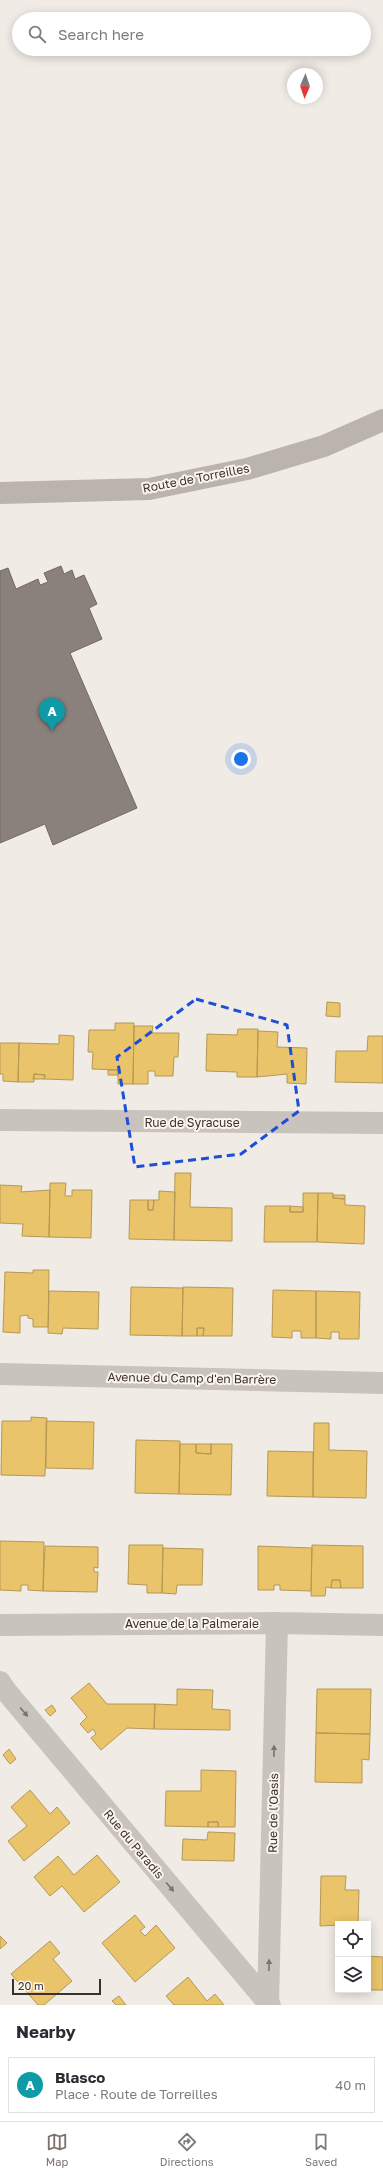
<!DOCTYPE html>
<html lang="en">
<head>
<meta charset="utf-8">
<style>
	body { margin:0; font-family:"Golos Text",sans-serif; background:#f7f7f7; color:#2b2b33 }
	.controls { position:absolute; right:12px; bottom:12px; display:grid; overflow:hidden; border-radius:0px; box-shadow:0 2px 10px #0003 }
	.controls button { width:36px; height:36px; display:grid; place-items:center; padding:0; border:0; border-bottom:1px solid #e1e1e2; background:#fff; color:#2b2b33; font:20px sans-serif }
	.compass { position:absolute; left:287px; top:68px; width:36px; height:36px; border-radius:50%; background:#fff; box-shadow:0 2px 10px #0003; rotate:182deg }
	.scale { position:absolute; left:12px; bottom:10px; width:89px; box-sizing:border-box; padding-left:4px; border:2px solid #3b302b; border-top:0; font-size:11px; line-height:14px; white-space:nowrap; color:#3b302b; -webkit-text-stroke:3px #fbf5ee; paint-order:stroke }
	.you { position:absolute; left:241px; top:759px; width:14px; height:14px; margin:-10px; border:3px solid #fff; border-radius:50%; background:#1a73e8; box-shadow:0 0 0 6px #1a73e833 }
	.badge { display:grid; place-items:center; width:26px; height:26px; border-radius:50%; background:#7a716c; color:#fff; font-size:13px; font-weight:700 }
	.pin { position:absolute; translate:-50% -33px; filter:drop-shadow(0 1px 2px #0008) }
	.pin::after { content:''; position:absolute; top:21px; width:14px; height:12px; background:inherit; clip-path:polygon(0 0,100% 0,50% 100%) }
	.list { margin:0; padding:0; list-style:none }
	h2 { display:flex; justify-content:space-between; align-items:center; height:52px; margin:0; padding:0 16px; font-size:17px }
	h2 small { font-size:13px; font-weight:400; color:#7c7c81 }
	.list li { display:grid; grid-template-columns:26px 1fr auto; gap:12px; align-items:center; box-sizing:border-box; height:56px; margin:0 8px 8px; padding:0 8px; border:1px solid #e1e1e2; border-radius:0px }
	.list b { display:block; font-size:15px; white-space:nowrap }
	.list p { margin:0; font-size:13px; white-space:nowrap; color:#7c7c81 }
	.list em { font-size:13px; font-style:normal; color:#7c7c81 }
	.icon { flex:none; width:22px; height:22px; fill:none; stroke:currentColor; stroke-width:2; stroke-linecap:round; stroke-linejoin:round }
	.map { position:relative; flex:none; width:383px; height:2005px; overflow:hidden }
	.search { position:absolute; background:#fff; box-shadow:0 2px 10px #0003; left:12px; right:12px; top:12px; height:44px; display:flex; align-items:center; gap:10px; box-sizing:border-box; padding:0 14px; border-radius:22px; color:#7c7c81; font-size:15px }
	.sheet { height:116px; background:#fff }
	nav { display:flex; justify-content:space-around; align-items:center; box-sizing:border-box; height:56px; border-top:1px solid #e1e1e2; background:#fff; font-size:11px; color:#7c7c81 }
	nav a { display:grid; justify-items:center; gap:2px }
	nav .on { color:#7a716c }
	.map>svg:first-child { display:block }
	.homes { fill:#e9c46a; stroke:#b59857 }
	.industry { fill:#8a817c; stroke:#726964 }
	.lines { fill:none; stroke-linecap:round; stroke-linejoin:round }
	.street { stroke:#c9c3be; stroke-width:22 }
	.secondary { stroke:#bab3ae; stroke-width:22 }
	.oneway { fill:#7b726d }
	.marked { fill:none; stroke:#1d4ed8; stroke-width:3; stroke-dasharray:8 5; stroke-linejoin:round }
	.labels { text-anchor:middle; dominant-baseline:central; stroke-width:4; stroke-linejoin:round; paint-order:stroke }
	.street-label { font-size:12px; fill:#3b302b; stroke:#fbf5ee }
</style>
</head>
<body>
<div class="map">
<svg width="383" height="2005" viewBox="0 0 383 2005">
	<rect width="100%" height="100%" fill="#f0ebe5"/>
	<!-- homes -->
	<path class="homes" d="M327,1002L340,1003V1017L326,1016Z
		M115,1023H134L133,1084H118V1070L92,1069L93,1052H88L89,1030H115Z
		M134,1026H153L152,1033H179L178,1057H174L173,1076H155V1071H148V1084H133Z
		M238,1029H258L257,1077H237V1072L206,1071L207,1034L237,1035Z
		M258,1031L278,1032L277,1047L307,1048L306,1084L287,1083V1074L257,1077Z
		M59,1035L74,1036L73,1080L44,1079L45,1075L34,1074V1082H18L19,1043L59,1044Z
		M368,1036H383V1083L335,1082L336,1051H367Z
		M0,1043H19L18,1082L3,1081V1074H0Z
		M108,1070H118V1075H108Z
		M34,1074L45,1075L44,1079H33Z
		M175,1173H191L190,1207L232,1208V1241L174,1240Z
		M50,1183H66L65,1196H72V1190H92L91,1238L49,1237Z
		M0,1185L22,1186L21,1192L50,1190L49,1237L22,1236L23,1224L0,1223Z
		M159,1191L175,1192L174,1240L129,1239L130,1200H148V1210H153L154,1200H159Z
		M303,1193H318L317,1242H264L265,1206H290V1212H303Z
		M318,1193H333V1198L345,1199V1205L365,1206L364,1244L317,1242Z
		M333,1195H345V1199L333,1198Z
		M148,1200H154L153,1210H148Z
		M290,1206L303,1207V1212H290Z
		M33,1270H49L48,1327H33V1319L28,1318V1315L20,1316V1333L3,1332L5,1272L33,1273Z
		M131,1287L183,1288L182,1336L130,1335Z
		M183,1287L233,1288L232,1336H203L204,1328H197V1336H182Z
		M273,1290L316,1291V1338H301V1331H292V1338L272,1337Z
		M49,1291L99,1292L98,1329L63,1328L62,1334L48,1333Z
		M316,1291L360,1292L359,1339H339V1332H331V1339L316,1338Z
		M197,1328H204L203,1336H197Z
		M31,1417L47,1418L45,1476L1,1475L2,1421H31Z
		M46,1421L94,1422L93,1469L46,1468Z
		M314,1423H329V1450L367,1451L366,1498L313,1497Z
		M136,1440L180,1441L179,1494L135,1493Z
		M180,1444H196V1453L211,1454V1444H232L231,1495L179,1494Z
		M196,1444H211V1454L196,1453Z
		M268,1451L313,1452V1497L267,1496Z
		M0,1541L44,1542L43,1591L28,1590V1585H21V1591L0,1590Z
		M129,1545H163L162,1593H147V1585L128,1584Z
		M312,1545L363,1546V1588H341L340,1580H332L331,1588L326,1587L325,1596H311Z
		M45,1546L98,1547V1568L94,1567V1572H98L97,1592L43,1591Z
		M258,1546L312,1548L311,1591L280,1590V1585H274V1590H258Z
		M163,1548L203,1549L202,1585H177L176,1594L162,1593Z
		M332,1580H340L341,1588H331Z
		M89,1683L107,1704H155L154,1729L127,1728L101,1750L91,1738L96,1734L93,1729L88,1733L80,1724L87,1717L71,1698Z
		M177,1689L213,1690L212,1709L230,1710V1730L154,1729L155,1704L177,1705Z
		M317,1689H371L370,1734L316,1733Z
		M52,1705L56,1711L50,1716L45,1710Z
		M316,1733L370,1734L369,1760L362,1759V1783L315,1782Z
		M9,1749L16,1759L10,1764L3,1755Z
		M201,1770L236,1771L235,1827H218V1822H208V1827L165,1826L166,1791H201Z
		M30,1790L50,1814L57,1807L70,1823L24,1861L8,1841L27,1826L11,1807Z
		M208,1822H218V1827H208Z
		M208,1832L235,1833L234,1861L182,1860L183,1839L207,1840Z
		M97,1855L120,1882L84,1912L62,1886L50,1896L34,1877L58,1856L74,1875Z
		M321,1876H346L345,1890H359L358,1924L320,1926Z
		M135,1915L145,1927L140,1931L145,1936L156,1925L175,1948L135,1982L102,1943Z
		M0,1936L7,1943L0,1949Z
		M50,1941L60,1953L53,1959L72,1981L44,2005H38L11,1974Z
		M368,1956L383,1957V1990H368Z
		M188,1977L207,2001L215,1994L224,2005H174L166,1996Z
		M119,1996L126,2005H116L112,2001Z"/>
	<!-- industry -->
	<path class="industry" d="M61,566L64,574L72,570L75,579L84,575L97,604L89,608L102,639L70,653L137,808L53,845L45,824L0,843V571L8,568L16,589L38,579L40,585L48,582L44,573Z"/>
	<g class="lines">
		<!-- street -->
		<path class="street" d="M0,1120L383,1123
			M0,1374L383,1383
			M0,1625L277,1623L383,1625
			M0,1682L6,1691L270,2005
			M268,2004L277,1623"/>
		<!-- secondary -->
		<path class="secondary" d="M0,493L149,489L247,469L324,446L383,420"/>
	</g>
	<!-- one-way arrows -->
	<defs><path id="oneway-solid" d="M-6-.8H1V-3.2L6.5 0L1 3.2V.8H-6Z"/></defs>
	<g class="oneway">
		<use href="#oneway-solid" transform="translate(24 1712) rotate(50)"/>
		<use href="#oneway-solid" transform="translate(274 1751) rotate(-89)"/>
		<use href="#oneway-solid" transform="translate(170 1887) rotate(50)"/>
		<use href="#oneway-solid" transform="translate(269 1965) rotate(-89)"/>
	</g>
	<!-- marked area -->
	<path class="marked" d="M196,999L287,1025L299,1111L241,1154L135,1167L117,1057Z"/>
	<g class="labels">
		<!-- street labels -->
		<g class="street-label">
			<text transform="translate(196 478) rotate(-11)">Route de Torreilles</text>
			<text x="192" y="1122">Rue de Syracuse</text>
			<text transform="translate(192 1378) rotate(1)">Avenue du Camp d'en Barrère</text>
			<text x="192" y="1623">Avenue de la Palmeraie</text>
			<text transform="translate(273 1813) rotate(-89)">Rue de l'Oasis</text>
			<text transform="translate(134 1844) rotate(50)">Rue du Paradis</text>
		</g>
	</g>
</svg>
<div class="controls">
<button><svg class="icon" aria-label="locate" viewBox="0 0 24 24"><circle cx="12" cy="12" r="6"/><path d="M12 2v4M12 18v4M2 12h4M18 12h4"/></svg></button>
<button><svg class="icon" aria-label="layers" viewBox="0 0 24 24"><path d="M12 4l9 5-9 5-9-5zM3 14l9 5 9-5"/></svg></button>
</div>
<svg class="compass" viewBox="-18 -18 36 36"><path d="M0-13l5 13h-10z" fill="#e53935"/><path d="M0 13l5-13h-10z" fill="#7c7c81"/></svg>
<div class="scale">20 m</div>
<div class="you"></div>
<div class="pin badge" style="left:52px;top:731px;background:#0f9aa8">A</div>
<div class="search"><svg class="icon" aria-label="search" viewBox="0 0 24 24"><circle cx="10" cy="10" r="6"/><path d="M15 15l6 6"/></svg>Search here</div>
</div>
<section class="sheet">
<h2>Nearby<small></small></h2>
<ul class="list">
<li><span class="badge" style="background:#0f9aa8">A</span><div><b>Blasco</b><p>Place · Route de Torreilles</p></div><em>40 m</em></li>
</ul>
</section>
<nav>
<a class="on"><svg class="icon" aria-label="map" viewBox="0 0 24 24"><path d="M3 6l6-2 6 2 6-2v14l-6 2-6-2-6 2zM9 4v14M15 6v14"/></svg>Map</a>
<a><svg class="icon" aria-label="directions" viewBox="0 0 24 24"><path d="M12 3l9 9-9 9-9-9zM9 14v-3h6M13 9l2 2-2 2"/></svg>Directions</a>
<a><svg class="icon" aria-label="saved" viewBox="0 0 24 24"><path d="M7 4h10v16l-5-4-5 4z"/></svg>Saved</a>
</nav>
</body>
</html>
